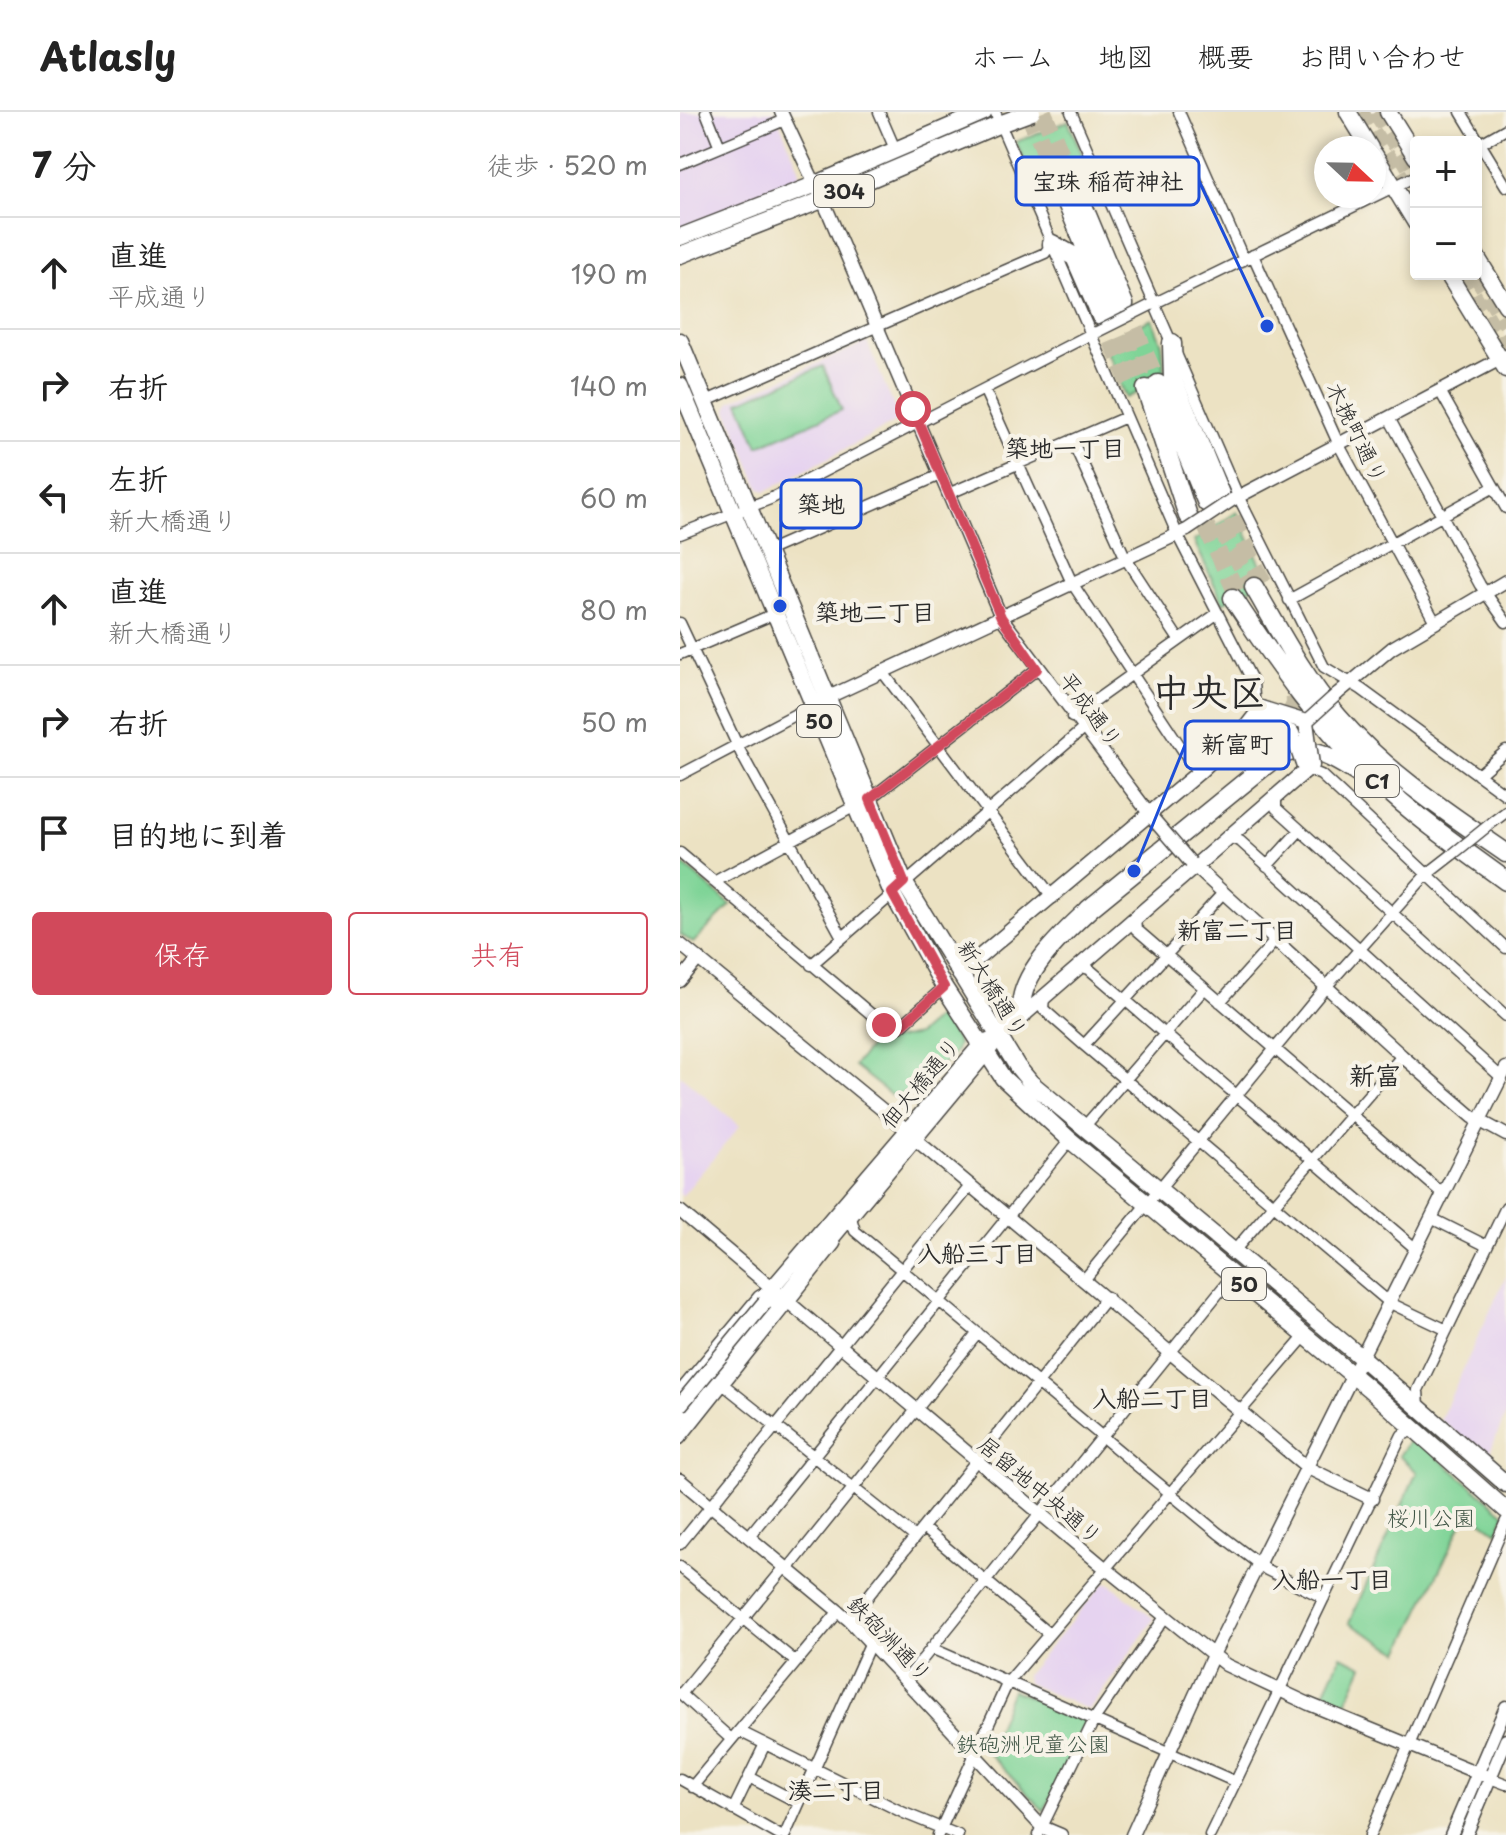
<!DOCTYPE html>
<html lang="ja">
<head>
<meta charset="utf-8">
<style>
	body { margin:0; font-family:"Playpen Sans","Klee One",sans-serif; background:#f2f2f2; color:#222 }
	.controls { position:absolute; right:24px; top:24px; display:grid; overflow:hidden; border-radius:8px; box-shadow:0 4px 12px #0003 }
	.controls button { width:72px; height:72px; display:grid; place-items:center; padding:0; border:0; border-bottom:2px solid #e0e0e0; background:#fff; color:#222; font:40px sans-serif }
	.compass { position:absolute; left:634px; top:24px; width:72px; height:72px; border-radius:50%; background:#fff; box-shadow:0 4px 12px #0003; rotate:112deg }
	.stop { position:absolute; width:24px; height:24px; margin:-18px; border:6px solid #d1495b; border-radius:50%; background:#fff }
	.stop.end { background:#d1495b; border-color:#fff; box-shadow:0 2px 8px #0008 }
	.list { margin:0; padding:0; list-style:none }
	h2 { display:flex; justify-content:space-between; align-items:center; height:104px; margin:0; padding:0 32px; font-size:34px }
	h2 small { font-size:26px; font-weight:400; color:#767676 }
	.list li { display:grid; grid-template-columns:52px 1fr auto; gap:24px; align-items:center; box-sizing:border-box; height:112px; padding:0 32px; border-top:2px solid #e0e0e0 }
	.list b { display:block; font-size:30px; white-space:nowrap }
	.list p { margin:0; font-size:26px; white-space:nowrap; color:#767676 }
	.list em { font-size:26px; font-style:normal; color:#767676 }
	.actions { display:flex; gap:16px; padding:24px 32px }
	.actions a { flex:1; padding:18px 0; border:2px solid #d1495b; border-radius:8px; text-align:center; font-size:28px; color:#d1495b }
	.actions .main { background:#d1495b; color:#fff }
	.icon { flex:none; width:44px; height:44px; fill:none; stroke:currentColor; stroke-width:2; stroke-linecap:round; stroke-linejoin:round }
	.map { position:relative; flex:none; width:826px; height:1723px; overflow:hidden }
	header { display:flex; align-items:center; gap:48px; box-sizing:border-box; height:112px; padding:0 40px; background:#fff; border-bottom:2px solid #e0e0e0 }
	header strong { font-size:38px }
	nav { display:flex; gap:44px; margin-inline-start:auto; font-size:28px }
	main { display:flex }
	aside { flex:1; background:#fff }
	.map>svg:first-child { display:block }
	.built { fill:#e6d3f0 }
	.green { fill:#7fd497; stroke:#558061; stroke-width:2 }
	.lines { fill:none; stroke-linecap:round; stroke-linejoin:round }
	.primary-tunnel { stroke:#c5bda5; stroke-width:16; stroke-dasharray:16 8; stroke-linecap:butt }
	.motorway-tunnel { stroke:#c5bda5; stroke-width:18; stroke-dasharray:18 9; stroke-linecap:butt }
	.minor-casing { stroke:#484642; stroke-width:13 }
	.tertiary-casing { stroke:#484642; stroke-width:15 }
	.secondary-casing { stroke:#484642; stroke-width:17 }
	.primary-casing { stroke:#484642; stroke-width:19 }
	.motorway-casing { stroke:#484642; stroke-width:21 }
	.minor { stroke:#fff; stroke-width:10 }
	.tertiary { stroke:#fff; stroke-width:12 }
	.secondary { stroke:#fff; stroke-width:14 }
	.primary { stroke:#fff; stroke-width:16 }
	.motorway { stroke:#fff; stroke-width:18 }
	.minor-bridge-casing { stroke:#484642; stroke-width:13; stroke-linecap:butt }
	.tertiary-bridge-casing { stroke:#484642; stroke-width:15; stroke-linecap:butt }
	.secondary-bridge-casing { stroke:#484642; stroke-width:17; stroke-linecap:butt }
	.primary-bridge-casing { stroke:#484642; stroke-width:19; stroke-linecap:butt }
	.minor-bridge { stroke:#fff; stroke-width:10 }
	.tertiary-bridge { stroke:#fff; stroke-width:12 }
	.secondary-bridge { stroke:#fff; stroke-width:14 }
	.primary-bridge { stroke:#fff; stroke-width:16 }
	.route { stroke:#d1495b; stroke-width:10 }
	.labels { text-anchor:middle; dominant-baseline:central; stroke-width:8; stroke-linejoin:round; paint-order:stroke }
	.shield { fill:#f7f3e8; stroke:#686764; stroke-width:2 }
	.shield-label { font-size:20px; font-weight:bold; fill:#2b2b2b }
	.street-label { font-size:22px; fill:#2b2b2b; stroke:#f7f3e8 }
	.park-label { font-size:22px; fill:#405546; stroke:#f7f3e8 }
	.neighbourhood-label { font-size:24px; font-weight:bold; fill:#2b2b2b; stroke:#f7f3e8 }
	.quarter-label { font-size:26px; font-weight:bold; fill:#2b2b2b; stroke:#f7f3e8 }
	.town-label { font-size:38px; font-weight:bold; fill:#2b2b2b; stroke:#f7f3e8 }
	.leader { fill:none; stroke:#1d4ed8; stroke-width:3 }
	.callout-dot { fill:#1d4ed8; stroke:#f7f3e8; stroke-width:3 }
	.callout { fill:#f7f3e8; stroke:#1d4ed8; stroke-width:3 }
	.callout-label { font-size:24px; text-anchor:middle; font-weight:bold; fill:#2b2b2b }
</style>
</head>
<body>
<header>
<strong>Atlasly</strong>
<nav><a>ホーム</a><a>地図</a><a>概要</a><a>お問い合わせ</a></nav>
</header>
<main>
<aside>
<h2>7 分<small>徒歩 · 520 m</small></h2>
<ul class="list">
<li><svg class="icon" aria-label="ahead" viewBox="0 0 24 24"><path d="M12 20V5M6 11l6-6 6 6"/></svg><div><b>直進</b><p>平成通り</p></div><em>190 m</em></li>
<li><svg class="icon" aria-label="right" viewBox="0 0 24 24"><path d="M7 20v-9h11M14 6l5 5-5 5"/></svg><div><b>右折</b></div><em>140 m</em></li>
<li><svg class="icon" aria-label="left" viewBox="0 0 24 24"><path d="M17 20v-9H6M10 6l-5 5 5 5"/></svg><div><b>左折</b><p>新大橋通り</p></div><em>60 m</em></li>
<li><svg class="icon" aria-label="ahead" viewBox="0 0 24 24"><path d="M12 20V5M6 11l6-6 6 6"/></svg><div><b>直進</b><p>新大橋通り</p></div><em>80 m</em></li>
<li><svg class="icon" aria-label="right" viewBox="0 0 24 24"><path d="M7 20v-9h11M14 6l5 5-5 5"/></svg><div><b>右折</b></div><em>50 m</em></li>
<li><svg class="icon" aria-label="arrive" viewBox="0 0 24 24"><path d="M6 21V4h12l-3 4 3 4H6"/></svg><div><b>目的地に到着</b></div></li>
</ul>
<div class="actions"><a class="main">保存</a><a>共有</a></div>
</aside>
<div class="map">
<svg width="826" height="1723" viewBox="0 0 826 1723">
	<rect width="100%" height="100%" fill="#f7f3e8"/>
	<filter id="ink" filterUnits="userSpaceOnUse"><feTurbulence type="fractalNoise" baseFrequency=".0125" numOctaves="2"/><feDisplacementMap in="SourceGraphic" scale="16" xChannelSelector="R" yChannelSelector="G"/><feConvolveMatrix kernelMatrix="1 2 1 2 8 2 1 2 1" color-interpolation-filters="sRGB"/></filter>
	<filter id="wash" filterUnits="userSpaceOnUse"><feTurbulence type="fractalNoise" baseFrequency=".006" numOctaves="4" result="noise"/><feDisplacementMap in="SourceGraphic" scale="32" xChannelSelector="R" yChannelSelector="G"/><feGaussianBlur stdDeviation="1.8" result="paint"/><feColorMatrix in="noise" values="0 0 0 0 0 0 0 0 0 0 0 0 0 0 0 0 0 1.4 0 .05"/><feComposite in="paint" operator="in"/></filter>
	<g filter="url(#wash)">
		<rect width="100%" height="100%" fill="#ece2c3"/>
		<!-- built -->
		<path class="built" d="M0,0H95L119,56V67L0,116Z
			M187,230L218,304L214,311L86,379L80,377L47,297L51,289Z
			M0,963L60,1014L2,1084L0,1082Z
			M826,1164V1302L807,1347L760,1308Z
			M424,1471H429L474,1507L409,1598L347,1571L346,1563Z"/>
		<!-- green -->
		<path class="green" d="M388,9L417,77L365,98L336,30Z
			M472,207L482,232L485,268L446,286L423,230Z
			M143,254L162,298L78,334L59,290Z
			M557,400L588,468L543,491L514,429Z
			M0,750L51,793L13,831L0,822Z
			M260,903L278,931L276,939L239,977L212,984L174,954L201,921L212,928L237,923Z
			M732,1324L825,1402L817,1420L788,1399L720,1540L669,1511L737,1360L719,1344Z
			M661,1544L683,1554L666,1591L644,1581Z
			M332,1578L408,1609L364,1699L307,1640Z"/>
	</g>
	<g filter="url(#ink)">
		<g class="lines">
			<!-- primary-tunnel -->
			<path class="primary-tunnel" d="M681,0L736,89
				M695,0L736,67
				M781,162L826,235
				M795,162L826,212"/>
			<!-- motorway-tunnel -->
			<path class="motorway-tunnel" d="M348,0L387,91
				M363,0L399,84
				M444,192L478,272
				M432,199L466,277
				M421,204L452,276
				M540,382L583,471
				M527,391L570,469
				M526,414L558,484
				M599,627L615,592L614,567"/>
			<!-- minor casing -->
			<g class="minor-casing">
				<path id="minor" d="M26,0L40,35
					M199,0L215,37
					M315,0L498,424L573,570L575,600
					M391,0L558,384L644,555L681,577L826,683
					M499,0L564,148
					M781,0L826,74
					M796,34L826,17
					M0,52L105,8
					M573,143L659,333L755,510
					M471,193L736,64
					M305,279L392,471L518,661
					M760,279L826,396
					M24,290L365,141L372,132
					M709,306L800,473L826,510
					M392,328L446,447L499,528
					M268,382L446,305
					M0,422L90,387L415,220
					M85,440L260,363
					M609,488L814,375
					M0,511L61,641L162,825
					M0,542L94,502
					M202,559L373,786
					M392,605L538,501
					M629,658L641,663L826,836
					M0,663L133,593
					M798,663L826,639
					M596,684V696L826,904
					M190,687L357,557
					M814,709L826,700
					M550,726L560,729L821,965
					M0,741L204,913L220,915L264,875
					M587,754L620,718
					M34,770L175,694
					M455,806L456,817L763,1082
					M131,853L402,618
					M398,854L409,857L736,1137
					M364,885L363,897L404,933L710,1191L767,1218
					M540,890L594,830
					M404,933L542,782
					M404,1015L524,877
					M171,1106L175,1119L538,1421L587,1458L644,1486
					M751,1106L807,1134
					M554,1139L722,944
					M404,1168L645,876L746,763L773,742
					M44,1273L235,1425
					M0,1279L79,1184L91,1177
					M739,1295L738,1278L826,1095
					M0,1327L155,1132
					M243,1416L369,1522
					M69,1424L390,1028
					M0,1432L291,1073
					M0,1455L116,1550
					M108,1457L298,1221
					M169,1508L427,1185
					M251,1536L556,1670
					M225,1569L553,1163
					M0,1581L51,1627
					M1,1582L105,1455
					M59,1619L224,1701L278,1723
					M69,1665L119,1691
					M810,1666L826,1672
					M0,1667L99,1723
					M12,1675L159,1499
					M53,1698L85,1632
					M105,1723L190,1532
					M258,1723L328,1570L625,1224
					M358,1723L415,1606L485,1505
					M530,1723L722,1323L735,1318
					M690,1723L826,1409"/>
			</g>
			<!-- tertiary casing -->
			<g class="tertiary-casing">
				<path id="tertiary" d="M101,0L149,102L321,505L474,708
					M552,388L826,244
					M657,582L712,536L826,469
					M140,589L507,418
					M511,751L722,944L793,1005L826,1023
					M0,832L227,1018
					M0,869L19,846
					M236,1028L628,1356L692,1387
					M0,1099L419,1451L546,1553L629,1592L810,1666
					M0,1368L169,1508L362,1715L381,1723
					M452,1723L533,1543L826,956
					M771,1723L826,1595
					M786,1723L826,1628"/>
			</g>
			<!-- secondary casing -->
			<g class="secondary-casing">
				<path id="secondary" d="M279,862L518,661L563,619L581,596
					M85,1190L91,1177L301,932L318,925L632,653
					M0,1309L312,934"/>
			</g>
			<!-- primary casing -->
			<g class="primary-casing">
				<path id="primary" d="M668,0L690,36
					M708,0L736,45
					M694,42L736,111
					M0,125L134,73L304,0
					M0,143L142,88L325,10
					M796,144L826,193
					M768,162L826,257
					M0,229L224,770L337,954L351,971L682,1246L826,1372
					M0,274L212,781L264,875L323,966L390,1028L688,1276L826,1398"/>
			</g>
			<!-- motorway casing -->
			<g class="motorway-casing">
				<path id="motorway" d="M399,84L444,192
					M387,91L432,199
					M372,132L395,145L421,204
					M492,231L493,268L540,382
					M478,272L527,391
					M466,277L508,404
					M574,475C600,520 624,566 658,605C704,659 768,701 826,741
					M553,486C597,553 642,617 701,672C739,708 784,738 826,769
					M408,798L597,644C630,630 653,645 680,663
					M342,903C334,863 389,816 415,792"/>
			</g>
			<!-- minor -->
			<use href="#minor" class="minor"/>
			<!-- tertiary -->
			<use href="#tertiary" class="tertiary"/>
			<!-- secondary -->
			<use href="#secondary" class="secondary"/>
			<!-- primary -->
			<use href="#primary" class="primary"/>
			<!-- motorway -->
			<use href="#motorway" class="motorway"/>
			<!-- minor-bridge casing -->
			<g class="minor-bridge-casing">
				<path id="minor-bridge" d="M417,220L471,193
					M773,742L814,709"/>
			</g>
			<!-- tertiary-bridge casing -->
			<g class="tertiary-bridge-casing">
				<path id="tertiary-bridge" d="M507,418L552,388
					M626,610L657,582
					M474,708L511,751"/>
			</g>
			<!-- secondary-bridge casing -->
			<g class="secondary-bridge-casing">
				<path id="secondary-bridge" d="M581,596L626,610
					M578,606L612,621L624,655
					M626,610L632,653
					M0,1293L85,1190"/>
			</g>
			<!-- primary-bridge casing -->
			<g class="primary-bridge-casing">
				<path id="primary-bridge" d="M325,10L352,0"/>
			</g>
			<!-- minor-bridge -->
			<use href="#minor-bridge" class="minor-bridge"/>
			<!-- tertiary-bridge -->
			<use href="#tertiary-bridge" class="tertiary-bridge"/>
			<!-- secondary-bridge -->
			<use href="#secondary-bridge" class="secondary-bridge"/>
			<!-- primary-bridge -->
			<use href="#primary-bridge" class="primary-bridge"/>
		</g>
	</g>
	<g class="lines" filter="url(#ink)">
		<!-- route -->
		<path class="route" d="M204,913L220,915L264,875L212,781L224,770L190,687L357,557L321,505L233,297"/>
	</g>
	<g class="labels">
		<!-- shield labels -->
		<g class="shield">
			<rect x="134" y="63" width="60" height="32" rx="6"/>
			<rect x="117" y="593" width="44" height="32" rx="6"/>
			<rect x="675" y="653" width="44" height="32" rx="6"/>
			<rect x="542" y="1156" width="44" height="32" rx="6"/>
		</g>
		<g class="shield-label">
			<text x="164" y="79">304</text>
			<text x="139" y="609">50</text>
			<text x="697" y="669">C1</text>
			<text x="564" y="1172">50</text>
		</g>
		<!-- street labels -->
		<g class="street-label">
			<text transform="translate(678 320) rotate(64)">木挽町通り</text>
			<text transform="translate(412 597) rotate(53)">平成通り</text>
			<text transform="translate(314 876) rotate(58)">新大橋通り</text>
			<text transform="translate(239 970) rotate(-50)">佃大橋通り</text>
			<text transform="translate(361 1377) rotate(40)">居留地中央通り</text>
			<text transform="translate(211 1526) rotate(46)">鉄砲洲通り</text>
		</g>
		<!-- park labels -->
		<g class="park-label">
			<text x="751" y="1404">桜川公園</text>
			<text x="353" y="1630">鉄砲洲児童公園</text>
		</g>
		<!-- neighbourhood labels -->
		<g class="neighbourhood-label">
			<text x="385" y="335">築地一丁目</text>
			<text x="195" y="499">築地二丁目</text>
			<text x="557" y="817">新富二丁目</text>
			<text x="297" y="1140">入船三丁目</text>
			<text x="472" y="1285">入船二丁目</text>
			<text x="652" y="1466">入船一丁目</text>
			<text x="156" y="1677">湊二丁目</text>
		</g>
		<!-- quarter labels -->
		<g class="quarter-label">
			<text x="695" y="962">新富</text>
		</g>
		<!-- town labels -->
		<g class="town-label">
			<text x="529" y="578">中央区</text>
		</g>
	</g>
	<!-- callouts -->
	<path class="leader" d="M587 214L519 69M100 494L101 392M454 759L505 633"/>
	<g class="callout-dot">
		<circle cx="587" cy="214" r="8"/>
		<circle cx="100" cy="494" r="8"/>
		<circle cx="454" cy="759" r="8"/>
	</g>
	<g class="callout">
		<rect x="336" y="45" width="183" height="48" rx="8"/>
		<rect x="101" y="368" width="80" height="48" rx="8"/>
		<rect x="505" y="609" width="104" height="48" rx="8"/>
	</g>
	<g class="callout-label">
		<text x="428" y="78">宝珠 稲荷神社</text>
		<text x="141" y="401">築地</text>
		<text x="557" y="641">新富町</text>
	</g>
</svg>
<div class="controls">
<button>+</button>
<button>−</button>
</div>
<svg class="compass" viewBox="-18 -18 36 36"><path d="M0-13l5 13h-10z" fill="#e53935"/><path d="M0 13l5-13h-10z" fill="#767676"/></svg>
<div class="stop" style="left:233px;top:297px"></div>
<div class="stop end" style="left:204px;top:913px"></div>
</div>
</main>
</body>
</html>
